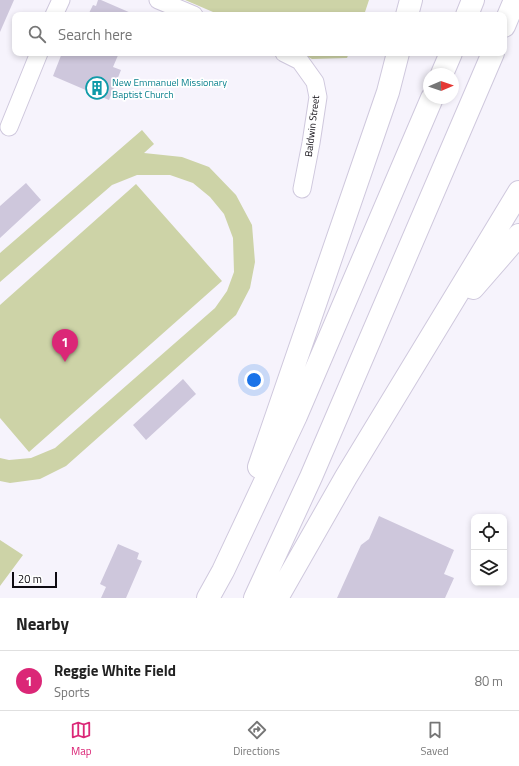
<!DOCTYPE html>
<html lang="en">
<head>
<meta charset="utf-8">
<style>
	body { margin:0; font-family:"Titillium Web",sans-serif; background:#f6f6f6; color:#222 }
	.controls { position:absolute; right:12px; bottom:12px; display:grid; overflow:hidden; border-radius:8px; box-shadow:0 2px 6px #0003 }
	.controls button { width:36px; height:36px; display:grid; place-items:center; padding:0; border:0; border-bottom:1px solid #e0e0e0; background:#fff; color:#222; font:20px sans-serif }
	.compass { position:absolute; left:423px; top:68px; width:36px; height:36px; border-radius:50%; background:#fff; box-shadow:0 2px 6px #0003; rotate:88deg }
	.scale { position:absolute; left:12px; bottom:10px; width:45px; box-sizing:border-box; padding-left:4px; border:2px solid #0e0b12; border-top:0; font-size:11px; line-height:14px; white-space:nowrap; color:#0e0b12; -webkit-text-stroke:3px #fff; paint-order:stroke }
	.you { position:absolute; left:254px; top:380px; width:14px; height:14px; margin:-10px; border:3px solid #fff; border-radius:50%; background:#1a73e8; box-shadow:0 0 0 6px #1a73e833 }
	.badge { display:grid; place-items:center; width:26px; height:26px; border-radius:50%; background:#db2777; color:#fff; font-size:13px; font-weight:700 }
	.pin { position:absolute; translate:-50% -33px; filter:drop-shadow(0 1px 2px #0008) }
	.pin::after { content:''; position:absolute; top:21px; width:14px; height:12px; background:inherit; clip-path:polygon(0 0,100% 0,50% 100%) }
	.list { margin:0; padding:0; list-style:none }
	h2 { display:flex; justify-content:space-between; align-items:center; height:52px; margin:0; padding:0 16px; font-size:17px }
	h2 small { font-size:13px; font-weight:400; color:#767676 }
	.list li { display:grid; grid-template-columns:26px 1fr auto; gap:12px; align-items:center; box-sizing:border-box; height:60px; padding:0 16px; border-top:1px solid #e0e0e0 }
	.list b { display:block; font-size:15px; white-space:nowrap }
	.list p { margin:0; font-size:13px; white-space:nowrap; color:#767676 }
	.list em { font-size:13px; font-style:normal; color:#767676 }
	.icon { flex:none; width:22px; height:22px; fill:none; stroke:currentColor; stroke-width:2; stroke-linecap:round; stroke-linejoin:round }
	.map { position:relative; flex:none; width:519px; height:598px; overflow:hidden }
	.search { position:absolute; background:#fff; box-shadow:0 2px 6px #0003; left:12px; right:12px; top:12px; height:44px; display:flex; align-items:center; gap:10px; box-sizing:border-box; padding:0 14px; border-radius:8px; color:#767676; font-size:15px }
	.sheet { height:112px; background:#fff }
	nav { display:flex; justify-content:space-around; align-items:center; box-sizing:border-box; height:56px; border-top:1px solid #e0e0e0; background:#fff; font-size:11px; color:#767676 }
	nav a { display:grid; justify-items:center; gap:2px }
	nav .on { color:#db2777 }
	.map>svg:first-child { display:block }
	.green { fill:#cdd3a7 }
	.building { fill:#cec7dc }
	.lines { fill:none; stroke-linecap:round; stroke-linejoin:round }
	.minor-casing { stroke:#cfc8dd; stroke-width:19 }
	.motorway-casing { stroke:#cfc8dd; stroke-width:24 }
	.minor { stroke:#fff; stroke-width:17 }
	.motorway { stroke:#fff; stroke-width:22 }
	.labels { text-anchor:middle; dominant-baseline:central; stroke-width:3.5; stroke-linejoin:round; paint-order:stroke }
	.culture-label { font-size:10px; fill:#0d838f; stroke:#fff; text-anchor:start }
	.street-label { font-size:10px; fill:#0e0b12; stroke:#fff }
</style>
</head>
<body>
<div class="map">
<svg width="519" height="598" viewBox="0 0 519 598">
	<rect width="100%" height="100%" fill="#f6f3fc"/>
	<!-- green -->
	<path class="green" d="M185,0H369L364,15H220Z
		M301,53H349L347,58L312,59Z
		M142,130L154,144L144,153L182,157L209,167L236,195L252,225L255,262L250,288L236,315L66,466L40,479L10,483L0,481V458L9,460L31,458L55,448L215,308L227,291L234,272L233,238L224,214L210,197L193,183L170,175H137L112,185L0,282V253Z
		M136,184L222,281L29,452L0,418V305Z
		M0,540L23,555L0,586Z"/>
	<!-- building -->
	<path class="building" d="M0,0H14L0,32Z
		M98,0H101L131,13L130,15H88L93,5L96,6Z
		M62,53H119L113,67L121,70L109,100L53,76Z
		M26,183L41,200L0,238V206Z
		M183,379L196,394L146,440L133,425Z
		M379,516L454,550L444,574L454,578L445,598H337L361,545L369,539Z
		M118,544L139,553L137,559L142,561L126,598H101L106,587L100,584Z"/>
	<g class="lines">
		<!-- minor casing -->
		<g class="minor-casing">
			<path id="minor" d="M158,0L194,15
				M54,15L61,0
				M284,53L300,61L315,82L318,97L311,143L302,189
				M9,127L39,53"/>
		</g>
		<!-- motorway casing -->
		<g class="motorway-casing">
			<path id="motorway" d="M407,15L411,0
				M467,15L473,0
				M504,26L515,0
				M442,74L451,53
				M473,288L519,235
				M259,467L388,92L398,53
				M208,598L223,571L296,416L432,98
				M255,598L311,477L493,53
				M277,598L346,477L519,192"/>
		</g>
		<!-- minor -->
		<use href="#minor" class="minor"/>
		<!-- motorway -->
		<use href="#motorway" class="motorway"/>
	</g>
	<!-- icons -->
	<defs>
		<g id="building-ring" transform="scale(1.15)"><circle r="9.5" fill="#fff" stroke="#0f9aa8" stroke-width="1.5"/><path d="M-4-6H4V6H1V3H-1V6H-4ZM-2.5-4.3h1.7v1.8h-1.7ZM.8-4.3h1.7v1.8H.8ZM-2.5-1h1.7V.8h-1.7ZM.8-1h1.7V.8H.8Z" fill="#0f9aa8"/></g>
	</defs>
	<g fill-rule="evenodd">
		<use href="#building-ring" x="97" y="88"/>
	</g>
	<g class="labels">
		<!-- culture labels -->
		<g class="culture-label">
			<text x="112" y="82">New Emmanuel Missionary<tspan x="112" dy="12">Baptist Church</tspan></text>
		</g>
		<!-- street labels -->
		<g class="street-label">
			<text transform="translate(312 126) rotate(-83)">Baldwin Street</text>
		</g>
	</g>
</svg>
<div class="controls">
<button><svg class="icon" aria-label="locate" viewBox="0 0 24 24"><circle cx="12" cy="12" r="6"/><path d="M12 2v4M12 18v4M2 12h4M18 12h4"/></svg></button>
<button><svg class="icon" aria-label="layers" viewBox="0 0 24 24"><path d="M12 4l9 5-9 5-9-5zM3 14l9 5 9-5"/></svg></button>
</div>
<svg class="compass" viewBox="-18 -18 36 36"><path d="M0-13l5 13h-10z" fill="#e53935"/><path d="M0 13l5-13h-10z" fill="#767676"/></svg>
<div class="scale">20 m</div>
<div class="you"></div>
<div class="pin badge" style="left:65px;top:362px">1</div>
<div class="search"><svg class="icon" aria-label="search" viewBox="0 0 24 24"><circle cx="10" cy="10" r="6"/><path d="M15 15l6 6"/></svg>Search here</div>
</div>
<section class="sheet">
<h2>Nearby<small></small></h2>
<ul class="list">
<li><span class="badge">1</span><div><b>Reggie White Field</b><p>Sports</p></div><em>80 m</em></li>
</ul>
</section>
<nav>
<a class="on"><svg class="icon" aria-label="map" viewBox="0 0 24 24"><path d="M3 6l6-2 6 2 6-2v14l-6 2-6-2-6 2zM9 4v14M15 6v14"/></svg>Map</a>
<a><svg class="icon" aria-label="directions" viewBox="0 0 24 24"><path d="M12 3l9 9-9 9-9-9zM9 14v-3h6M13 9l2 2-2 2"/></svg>Directions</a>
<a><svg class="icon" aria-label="saved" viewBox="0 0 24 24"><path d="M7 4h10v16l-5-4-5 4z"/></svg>Saved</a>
</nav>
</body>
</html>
